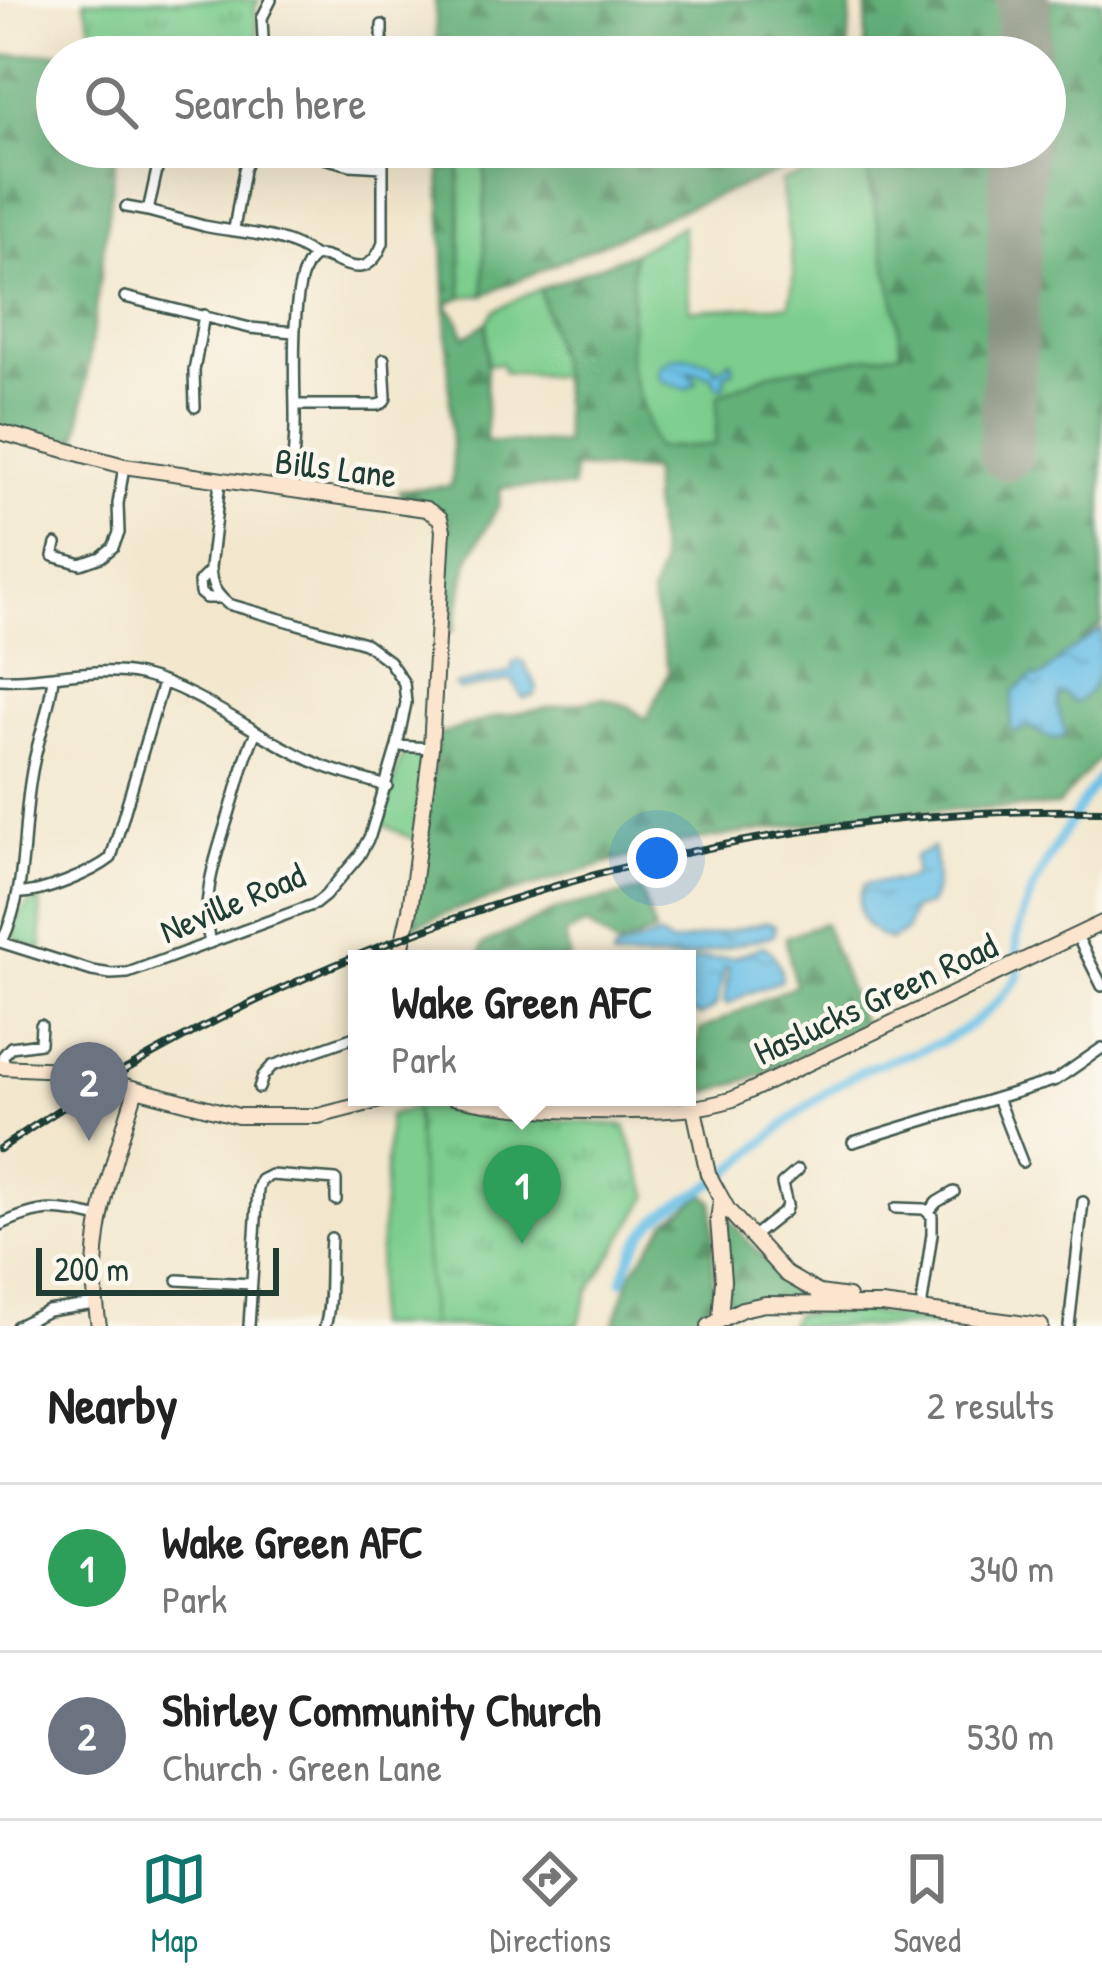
<!DOCTYPE html>
<html lang="en">
<head>
<meta charset="utf-8">
<style>
	body { margin:0; font-family:"Patrick Hand",sans-serif; background:#f2f2f2; color:#222 }
	.scale { position:absolute; left:36px; bottom:30px; width:243px; box-sizing:border-box; padding-left:12px; border:6px solid #1f3d34; border-top:0; font-size:33px; line-height:42px; white-space:nowrap; color:#1f3d34; -webkit-text-stroke:9px #fbf7ec; paint-order:stroke }
	.you { position:absolute; left:657px; top:858px; width:42px; height:42px; margin:-30px; border:9px solid #fff; border-radius:50%; background:#1a73e8; box-shadow:0 0 0 18px #1a73e833 }
	.badge { display:grid; place-items:center; width:78px; height:78px; border-radius:50%; background:#0f766e; color:#fff; font-size:39px; font-weight:700 }
	.pin { position:absolute; translate:-50% -99px; filter:drop-shadow(0 3px 6px #0008) }
	.pin::after { content:''; position:absolute; top:63px; width:42px; height:36px; background:inherit; clip-path:polygon(0 0,100% 0,50% 100%) }
	.popup { position:absolute; left:348px; top:950px; width:348px; height:156px; box-sizing:border-box; display:grid; place-content:center; border-radius:0px; background:#fff; filter:drop-shadow(0 3px 9px #0005); font-size:39px; white-space:nowrap; color:#767676 }
	.popup b { font-size:45px; color:#222 }
	.popup::after { content:''; position:absolute; left:50%; top:100%; margin-left:-24px; border:24px solid transparent; border-top-color:#fff }
	.list { margin:0; padding:0; list-style:none }
	h2 { display:flex; justify-content:space-between; align-items:center; height:156px; margin:0; padding:0 48px; font-size:51px }
	h2 small { font-size:39px; font-weight:400; color:#767676 }
	.list li { display:grid; grid-template-columns:78px 1fr auto; gap:36px; align-items:center; box-sizing:border-box; height:168px; padding:0 48px; border-top:3px solid #e0e0e0 }
	.list b { display:block; font-size:45px; white-space:nowrap }
	.list p { margin:0; font-size:39px; white-space:nowrap; color:#767676 }
	.list em { font-size:39px; font-style:normal; color:#767676 }
	.icon { flex:none; width:66px; height:66px; fill:none; stroke:currentColor; stroke-width:2; stroke-linecap:round; stroke-linejoin:round }
	.map { position:relative; flex:none; width:1102px; height:1326px; overflow:hidden }
	.search { position:absolute; background:#fff; box-shadow:0 12px 48px #0002; left:36px; right:36px; top:36px; height:132px; display:flex; align-items:center; gap:30px; box-sizing:border-box; padding:0 42px; border-radius:66px; color:#767676; font-size:45px }
	.sheet { height:492px; background:#fff }
	nav { display:flex; justify-content:space-around; align-items:center; box-sizing:border-box; height:168px; border-top:3px solid #e0e0e0; background:#fff; font-size:33px; color:#767676 }
	nav a { display:grid; justify-items:center; gap:6px }
	nav .on { color:#0f766e }
	.map>svg:first-child { display:block }
	.grass { fill:#7bcd8e; stroke:#4d8561; stroke-width:3; fill-rule:evenodd }
	.forest { fill:url(#forest-firs); stroke:#427656; stroke-width:3 }
	.park { fill:url(#park-tufts); stroke:#4d8561; stroke-width:3 }
	.water { fill:url(#water-ripples); stroke:#447e8e; stroke-width:3 }
	.lines { fill:none; stroke-linecap:round; stroke-linejoin:round }
	.canal { stroke:#6ac0e7; stroke-width:9 }
	.runway { stroke:#889280; stroke-width:54 }
	.street-casing { stroke:#3f564b; stroke-width:14 }
	.secondary-casing { stroke:#3f564b; stroke-width:18 }
	.street { stroke:#fff; stroke-width:9 }
	.secondary { stroke:#fce5cf; stroke-width:14 }
	.rail-casing { stroke:#1f3d34; stroke-width:8 }
	.rail { stroke:#fbf7ec; stroke-width:3; stroke-dasharray:9; stroke-linecap:butt }
	.secondary-bridge-casing { stroke:#3f564b; stroke-width:18; stroke-linecap:butt }
	.secondary-bridge { stroke:#fce5cf; stroke-width:14 }
	.labels { text-anchor:middle; dominant-baseline:central; stroke-width:9; stroke-linejoin:round; paint-order:stroke }
	.street-label { font-size:36px; fill:#1f3d34; stroke:#fbf7ec }
</style>
</head>
<body>
<div class="map">
<svg width="1102" height="1326" viewBox="0 0 1102 1326">
	<defs>
		<pattern id="forest-firs" width="22" height="20" patternUnits="userSpaceOnUse" patternTransform="scale(3)"><rect width="22" height="20" fill="#64b079"/><path d="M5 1l3.5 6h-7zM16 11l3.5 6h-7z" fill="#529064"/></pattern>
		<pattern id="park-tufts" width="24" height="20" patternUnits="userSpaceOnUse" patternTransform="scale(3)"><rect width="24" height="20" fill="#7bcd8e"/><path d="M3 7l-1-3M5 7V3M7 7l1-3M15 17l-1-3M17 17v-4M19 17l1-3" fill="none" stroke="#64a875"/></pattern>
		<pattern id="water-ripples" width="26" height="14" patternUnits="userSpaceOnUse" patternTransform="scale(3)"><rect width="26" height="14" fill="#6ac0e7"/><path d="M2 4q2-2 4 0t4 0M15 11q2-2 4 0t4 0" fill="none" stroke="#579dbc"/></pattern>
	</defs>
	<rect width="100%" height="100%" fill="#fbf7ec"/>
	<filter id="ink" filterUnits="userSpaceOnUse"><feTurbulence type="fractalNoise" baseFrequency=".00833" numOctaves="2"/><feDisplacementMap in="SourceGraphic" scale="24" xChannelSelector="R" yChannelSelector="G"/><feConvolveMatrix kernelMatrix="1 2 1 2 8 2 1 2 1" color-interpolation-filters="sRGB"/></filter>
	<filter id="wash" filterUnits="userSpaceOnUse"><feTurbulence type="fractalNoise" baseFrequency=".004" numOctaves="4" result="noise"/><feDisplacementMap in="SourceGraphic" scale="48" xChannelSelector="R" yChannelSelector="G"/><feGaussianBlur stdDeviation="2.7" result="paint"/><feColorMatrix in="noise" values="0 0 0 0 0 0 0 0 0 0 0 0 0 0 0 0 0 1.4 0 .05"/><feComposite in="paint" operator="in"/></filter>
	<g filter="url(#wash)">
		<rect width="100%" height="100%" fill="#f2e7cd"/>
		<!-- grass -->
		<path class="grass" d="M1004,0H1050L1045,93V57H1001Z
			M459,147H485L484,295L462,297Z
			M998,147H1041L1029,310L1024,456L992,460Z
			M848,163L866,167L898,318L901,352L771,373L718,395L715,445L654,448L630,366L633,253L682,226L690,310L790,305L794,273L781,181ZM688,357L713,365L715,372L721,371L729,361L733,371L725,372V379L716,385L712,376L696,372L689,375L692,379L687,389L662,381L659,375L661,366L673,358Z
			M540,289L561,377L504,372L502,364H487V322L495,310Z
			M407,753H420L424,757L415,840L382,824L401,758Z
			M40,897L42,949C34,947 19,944 15,937C6,921 29,903 40,897Z
			M415,1107L431,1326H372L382,1231L389,1116Z
			M862,1312L989,1326H788L795,1314Z"/>
		<!-- forest -->
		<path class="forest" d="M435,0H851L848,57H437Z
			M867,0H1004L1001,57H964L963,54L865,48Z
			M1050,0H1102V624L1080,641L1099,677L1102,675V755L1057,806L877,813L672,844L460,908L412,927L438,735L497,717L603,698L629,706L646,720L669,672L651,594L661,567L652,502V471L574,468L572,488L501,487L499,505L469,558L453,631H443L449,519L434,506L402,500L399,490L451,486L453,473L439,147H459L462,297L446,304L459,321L465,337L487,322L486,442L565,443L561,377L540,289L633,253L630,366L655,448L715,445L718,395L771,373L901,352L898,318L866,167L998,151L992,459L1024,456L1029,310L1041,147H1045Z
			M97,50L130,53L129,57H57V147H117L77,450L0,425V56Z
			M485,147H837L836,150L680,210L484,295Z
			M641,891L655,932L618,947L586,924L565,935L570,959H480L482,945L559,909Z
			M824,923L862,1022L760,1076L707,1092L695,1050L700,1030L795,985L785,937Z
			M705,1194L713,1202V1314L701,1326H613L632,1272L667,1221Z
			M729,1219C754,1249 778,1275 812,1296L727,1306L724,1224Z"/>
		<!-- park -->
		<path class="park" d="M84,0H259L255,7L260,51L130,53L97,50Z
			M415,1107L625,1126L649,1196L588,1292L578,1326H431Z"/>
		<!-- water -->
		<path class="water" d="M688,357L711,362L716,371L732,361L733,371L725,372V385L720,387L716,385L712,376L696,372L690,374L697,382L687,389L662,381L659,375L661,366L673,358Z
			M1102,629C1102,658 1102,691 1074,703L1065,694H1059L1057,707L1066,734L1058,739L1047,736L1029,727L1014,732L1011,728L1013,692L1034,675L1038,678L1044,675L1064,655Z
			M519,660L523,662L537,687L534,696L523,698L512,680L460,690L455,685L507,673L513,670V663Z
			M933,848C938,867 938,888 929,905L912,910L906,931L890,940C864,931 851,910 865,884C881,879 900,884 915,875L914,857Z
			M767,922L775,925L774,935L681,959H612L614,952L658,936L672,944Z
			M763,946C774,951 783,969 781,981L748,993L727,1005L724,1002L729,968L725,967L716,1006L701,1016L687,1010V970L693,960L734,957Z"/>
		<g class="lines">
			<!-- canal -->
			<path class="canal" d="M622,1281C628,1261 636,1241 651,1225C672,1203 704,1192 727,1174C770,1139 808,1099 858,1073C880,1061 903,1057 926,1048C965,1034 995,1009 1019,976C1018,964 1015,950 1017,938C1025,890 1074,813 1102,774"/>
			<!-- runway -->
			<path class="runway" d="M1022,57L1024,0
				M1006,453L1018,147"/>
		</g>
	</g>
	<g filter="url(#ink)">
		<g class="lines">
			<!-- street casing -->
			<g class="street-casing">
				<path id="street" d="M382,25V57
					M264,57L262,18L271,0
					M162,147L148,211C167,216 186,221 204,226C241,234 283,232 315,257
					M282,147L350,165L383,167
					M126,207L148,211
					M234,229L244,170L252,147
					M125,297L250,328L294,332
					M295,405H377L383,403L386,398L384,359
					M195,407L194,371L204,315
					M290,491C292,469 295,447 295,425C296,394 287,277 313,258C330,246 363,294 383,243V147
					M56,544L53,556L81,564L101,557L113,547L119,533L118,504L124,466
					M210,571L199,582L200,593L206,598H221
					M0,679C46,681 95,665 140,675C202,690 257,738 316,763C338,773 364,779 387,786
					M397,746L431,748
					M20,893C43,893 92,873 111,858L163,683
					M1076,934L1102,986
					M0,942L92,971L111,974L128,973L315,904L325,896L359,856L370,836L397,746L406,703L404,683L389,661L365,643L228,604C215,593 211,585 210,568L220,482
					M2,942C28,886 21,836 31,777C36,743 50,711 53,677
					M210,943C199,896 219,849 232,804C240,780 245,754 256,732
					M4,1067L3,1056L11,1047L40,1043L41,1025
					M259,1088L263,1076L272,1066L357,1036
					M997,1098L1022,1162
					M853,1142L1056,1080L1102,1048
					M896,1208L924,1209L932,1216V1234L921,1309
					M928,1212L937,1202L954,1192
					M0,1225C43,1205 55,1208 100,1218
					M751,1238L785,1211L787,1205L782,1184L798,1170
					M178,1280L251,1284
					M17,1326L48,1311L95,1304
					M249,1326L258,1189L261,1180L271,1175L336,1180V1200
					M325,1326C332,1307 329,1262 331,1238
					M1069,1326L1083,1202"/>
			</g>
			<!-- secondary casing -->
			<g class="secondary-casing">
				<path id="secondary" d="M0,432L124,466L426,509L440,518L443,530L431,748L410,910L399,959
					M0,1067L63,1070L102,1080
					M121,1085L238,1116H318L392,1097
					M453,1097C512,1110 571,1112 631,1111C667,1111 699,1110 733,1099L1102,923
					M694,1109L708,1174L728,1210L786,1274L819,1293L848,1297
					M720,1319L723,1280L718,1220L721,1200
					M99,1326C84,1243 112,1168 136,1089
					M709,1326L742,1309L765,1304L882,1305L1041,1326"/>
			</g>
			<!-- street -->
			<use href="#street" class="street"/>
			<!-- secondary -->
			<use href="#secondary" class="secondary"/>
			<!-- rail casing -->
			<g class="rail-casing">
				<path id="rail" d="M0,1149C315,931 718,803 1102,811"/>
			</g>
			<!-- rail -->
			<use href="#rail" class="rail"/>
			<!-- secondary-bridge casing -->
			<g class="secondary-bridge-casing">
				<path id="secondary-bridge" d="M102,1080L121,1085"/>
			</g>
			<!-- secondary-bridge -->
			<use href="#secondary-bridge" class="secondary-bridge"/>
		</g>
	</g>
	<g class="labels">
		<!-- street labels -->
		<g class="street-label">
			<text transform="translate(336 467) rotate(7)">Bills Lane</text>
			<text transform="translate(232 902) rotate(-23)">Neville Road</text>
			<text transform="translate(875 998) rotate(-25)">Haslucks Green Road</text>
		</g>
	</g>
</svg>
<div class="scale">200 m</div>
<div class="you"></div>
<div class="pin badge" style="left:522px;top:1244px;background:#2e9e5b">1</div>
<div class="popup"><b>Wake Green AFC</b>Park</div>
<div class="pin badge" style="left:89px;top:1141px;background:#6b7280">2</div>
<div class="search"><svg class="icon" aria-label="search" viewBox="0 0 24 24"><circle cx="10" cy="10" r="6"/><path d="M15 15l6 6"/></svg>Search here</div>
</div>
<section class="sheet">
<h2>Nearby<small>2 results</small></h2>
<ul class="list">
<li><span class="badge" style="background:#2e9e5b">1</span><div><b>Wake Green AFC</b><p>Park</p></div><em>340 m</em></li>
<li><span class="badge" style="background:#6b7280">2</span><div><b>Shirley Community Church</b><p>Church · Green Lane</p></div><em>530 m</em></li>
</ul>
</section>
<nav>
<a class="on"><svg class="icon" aria-label="map" viewBox="0 0 24 24"><path d="M3 6l6-2 6 2 6-2v14l-6 2-6-2-6 2zM9 4v14M15 6v14"/></svg>Map</a>
<a><svg class="icon" aria-label="directions" viewBox="0 0 24 24"><path d="M12 3l9 9-9 9-9-9zM9 14v-3h6M13 9l2 2-2 2"/></svg>Directions</a>
<a><svg class="icon" aria-label="saved" viewBox="0 0 24 24"><path d="M7 4h10v16l-5-4-5 4z"/></svg>Saved</a>
</nav>
</body>
</html>
